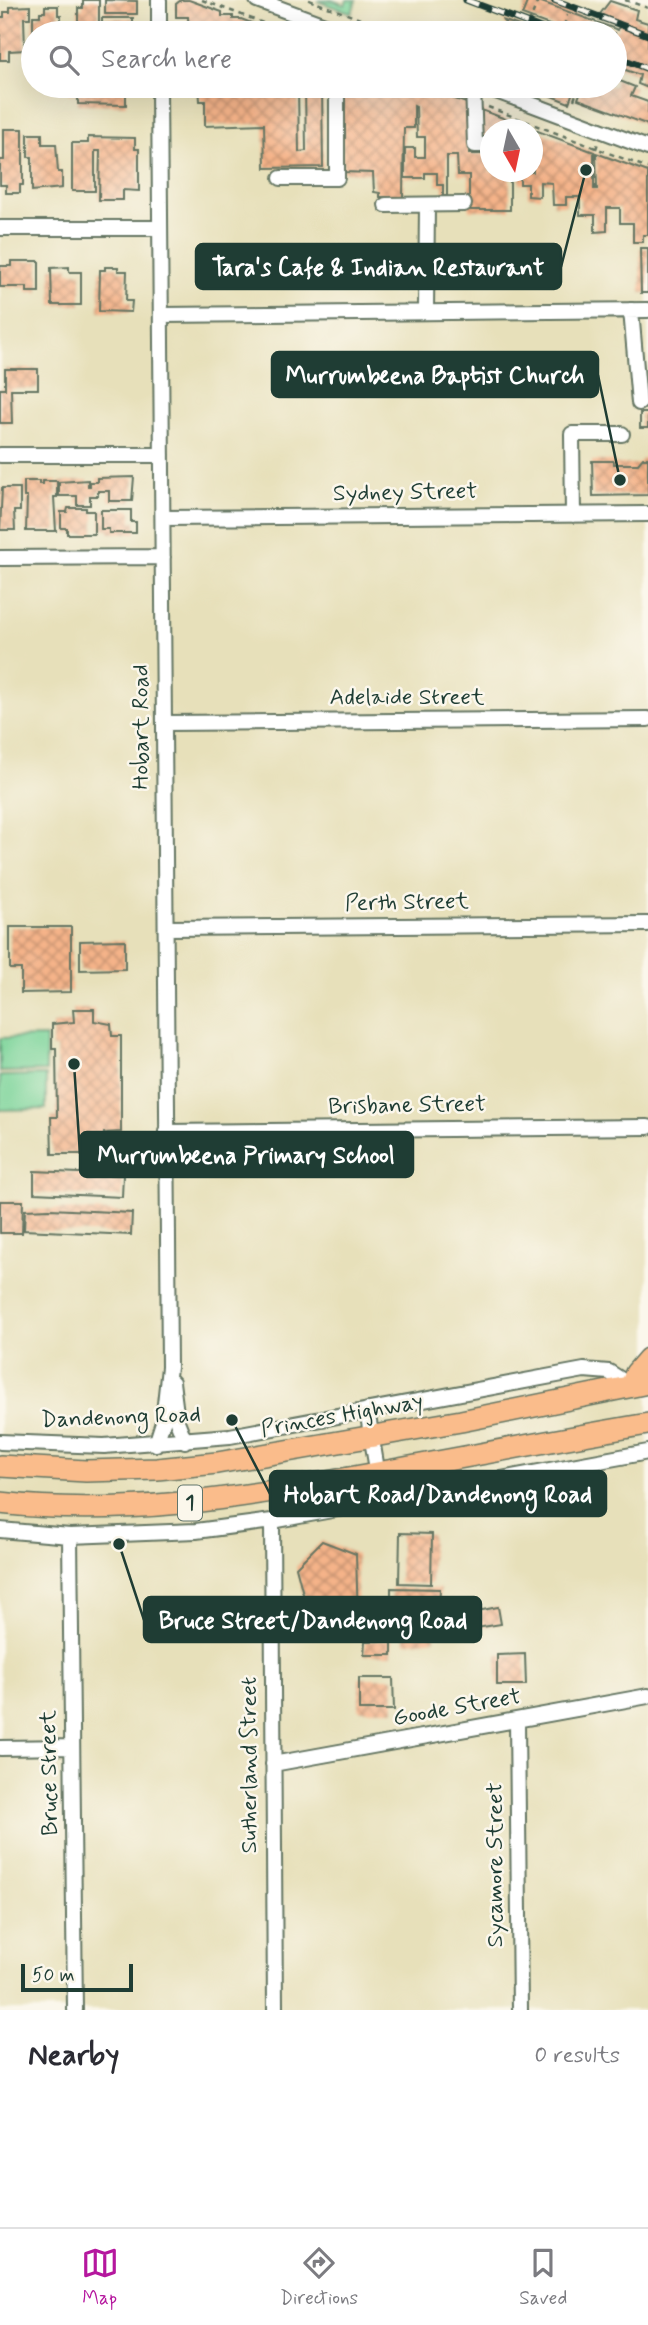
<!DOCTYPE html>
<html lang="en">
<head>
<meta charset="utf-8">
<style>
	body { margin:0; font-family:Mynerve,sans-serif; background:#f7f7f7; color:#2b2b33 }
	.compass { position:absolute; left:480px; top:119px; width:63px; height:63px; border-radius:50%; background:#fff; box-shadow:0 7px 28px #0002; rotate:171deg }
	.scale { position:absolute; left:21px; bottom:18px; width:112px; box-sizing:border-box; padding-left:7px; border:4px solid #1f3d34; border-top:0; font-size:19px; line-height:24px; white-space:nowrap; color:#1f3d34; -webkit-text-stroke:5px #fbf7ec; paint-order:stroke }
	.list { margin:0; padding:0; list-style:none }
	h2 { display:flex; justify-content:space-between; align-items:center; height:91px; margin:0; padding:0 28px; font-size:30px }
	h2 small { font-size:23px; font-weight:400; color:#7c7c81 }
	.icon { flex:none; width:38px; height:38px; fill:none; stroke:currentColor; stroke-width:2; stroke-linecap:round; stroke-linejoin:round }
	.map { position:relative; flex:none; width:648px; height:2010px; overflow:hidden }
	.search { position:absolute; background:#fff; box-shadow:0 7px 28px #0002; left:21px; right:21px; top:21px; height:77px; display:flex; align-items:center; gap:18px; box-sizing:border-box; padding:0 24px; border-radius:38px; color:#7c7c81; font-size:26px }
	.sheet { height:217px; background:#fff }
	nav { display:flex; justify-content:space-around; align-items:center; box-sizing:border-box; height:98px; border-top:2px solid #e1e1e2; background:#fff; font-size:19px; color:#7c7c81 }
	nav a { display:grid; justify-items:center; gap:4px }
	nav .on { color:#b5179e }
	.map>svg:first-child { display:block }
	.grass { fill:url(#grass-dots); stroke:#4d8867; stroke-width:2 }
	.pitch { fill:#7bd49a; stroke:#4d8867; stroke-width:2 }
	.building { fill:url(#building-cross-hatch) }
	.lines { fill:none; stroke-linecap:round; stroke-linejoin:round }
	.minor-casing { stroke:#657663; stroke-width:18 }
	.highway-casing { stroke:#657663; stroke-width:24 }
	.path { stroke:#657663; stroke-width:2.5; stroke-dasharray:5 5; stroke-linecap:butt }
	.minor { stroke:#fff; stroke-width:14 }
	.highway { stroke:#fabc8b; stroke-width:21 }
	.rail-casing { stroke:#1f3d34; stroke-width:7 }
	.rail { stroke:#fbf7ec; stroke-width:4.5; stroke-dasharray:13; stroke-linecap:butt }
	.labels { text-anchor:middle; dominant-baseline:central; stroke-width:5; stroke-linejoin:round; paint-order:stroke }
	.shield { fill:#fbf7ec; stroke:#61756b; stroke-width:2 }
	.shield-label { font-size:21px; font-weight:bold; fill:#1f3d34 }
	.street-label { font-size:23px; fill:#1f3d34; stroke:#fbf7ec }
	.leader { fill:none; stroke:#1f3d34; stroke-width:2.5 }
	.callout-dot { fill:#1f3d34; stroke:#fbf7ec; stroke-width:2.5 }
	.callout { fill:#1f3d34; stroke:#1f3d34; stroke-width:2.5 }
	.callout-label { font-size:24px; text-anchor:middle; font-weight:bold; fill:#fff }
</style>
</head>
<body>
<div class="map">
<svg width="648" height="2010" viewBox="0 0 648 2010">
	<defs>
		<pattern id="grass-dots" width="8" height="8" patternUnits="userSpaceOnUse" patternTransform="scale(1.75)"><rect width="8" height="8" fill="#7bd49a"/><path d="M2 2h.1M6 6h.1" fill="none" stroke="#64ad7e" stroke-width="1.8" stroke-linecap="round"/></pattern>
		<pattern id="building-cross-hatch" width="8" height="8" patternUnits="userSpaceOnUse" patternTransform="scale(1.75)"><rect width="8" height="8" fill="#f5b389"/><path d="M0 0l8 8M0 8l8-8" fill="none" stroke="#c69371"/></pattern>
	</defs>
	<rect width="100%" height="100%" fill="#fbf7ec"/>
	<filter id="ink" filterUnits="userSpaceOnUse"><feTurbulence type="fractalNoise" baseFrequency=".0143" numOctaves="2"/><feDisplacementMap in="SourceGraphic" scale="14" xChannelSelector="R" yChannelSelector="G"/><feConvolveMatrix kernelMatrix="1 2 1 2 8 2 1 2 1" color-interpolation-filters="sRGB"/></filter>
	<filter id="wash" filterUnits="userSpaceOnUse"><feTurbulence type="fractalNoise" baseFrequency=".00686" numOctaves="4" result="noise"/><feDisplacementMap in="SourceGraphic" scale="28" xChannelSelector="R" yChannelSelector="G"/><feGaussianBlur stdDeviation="1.57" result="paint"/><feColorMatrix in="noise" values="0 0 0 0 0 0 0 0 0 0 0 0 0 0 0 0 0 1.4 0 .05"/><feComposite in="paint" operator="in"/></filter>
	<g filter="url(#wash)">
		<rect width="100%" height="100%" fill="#e7e0ba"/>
		<!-- grass -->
		<path class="grass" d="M332,0L345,5L347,0H356L352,13L317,1Z"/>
		<!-- pitch -->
		<path class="pitch" d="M46,1037V1071L0,1072V1038Z
			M46,1075V1109L0,1110V1076Z"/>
		<g id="blocks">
			<!-- building -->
			<path class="building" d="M83,0H99V33H70V27H78V8H83Z
				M105,0L137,1V14H105Z
				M181,0H189L222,12V16H233V19H241L278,33H189L188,17H176V4Z
				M528,0H536L618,30L620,22L600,14L610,1L637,10L635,19L648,23V88L638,84L640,75L617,67L615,72V33H571L522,15Z
				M30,6V18H24L25,50L9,51V60H0V17H4V12H10V7Z
				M45,6H58V15H61V33H33V16H40V12H45Z
				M102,18H133V31L102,33Z
				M502,20L539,33H528L508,26Z
				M615,79L635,87L631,96L648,102V127L646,124L578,99L583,86H615Z
				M67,86H82V90H126V105L78,104V93L68,94Z
				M199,86H298L299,152L306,151L305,86H322L323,167L265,168L264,124L205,126V101H200Z
				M341,86H419L469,104V154H490V172H510V210H469V175H458L457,156H447V196H443V185H437V173H425V178H405V148H415V157H425V137H417L416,107L414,106V128H404L403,197H380V193L374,192L373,173L343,172Z
				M526,86H575L569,103Z
				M476,108L594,152V189H597L596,153L648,172V235H643V242H633V223H620V208H607V231L595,232V215H580V197H566V205H553L552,183L540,182V197L528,196V184H520V172H533V130H490V141L477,139Z
				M4,129H23V185H20V193H6V185H0V160H4Z
				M28,134H42V144H56L58,172H62V188L32,191V157H28Z
				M88,137L135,138V149H139V191L123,190V200H99L100,151H95V191H72V143H88Z
				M640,248H648V293H641Z
				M11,261H39V292H27V287H0V266H11Z
				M69,267V272H81V305H52L51,268Z
				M105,267H118V271H127L126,301H132L131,312L99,311L100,270H105Z
				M5,369H38V389H11L12,423H0V389H5Z
				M640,413H648V428H640Z
				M643,458H648V495L593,496L592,461H614V464H638Z
				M134,477L132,501H109V491H98V496H90V505H77V496H59V482L88,480V486H90V482H97V478Z
				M24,481H39V484H43V481H57V497H54L56,531H26L27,497H24Z
				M2,488H20V511H14L15,530H0Z
				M68,508H86V511H94V534H67V528H61V512H67Z
				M101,510H131V522H136V533H109V529H101Z
				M10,927H71V992L21,993V969H10Z
				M125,940V969L80,970V941Z
				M73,1009H94V1021L111,1024L112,1036H121V1132L104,1133V1142H99L98,1154H52L51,1117H57L56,1048H52V1024L74,1022Z
				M34,1171L123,1175L122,1197L34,1193Z
				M0,1201H23L22,1233H0Z
				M50,1209L132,1213L131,1235L24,1230L25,1210Z
				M400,1533L432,1534L431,1584L399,1583Z
				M322,1541L356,1554L358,1620L299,1630L296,1611L307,1609L296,1567Z
				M391,1588L440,1589L439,1610L412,1609V1614H391Z
				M498,1607L501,1624L464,1630L462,1614Z
				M431,1616L435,1639L405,1643L402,1621Z
				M392,1640V1655H364L365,1641Z
				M525,1654L526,1685H497V1655Z
				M359,1678H393L394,1710H359Z"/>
		</g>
	</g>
	<g filter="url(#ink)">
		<use href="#blocks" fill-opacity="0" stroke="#657663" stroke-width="2"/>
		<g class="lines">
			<!-- minor casing -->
			<g class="minor-casing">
				<path id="minor" d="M159,0V33
					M257,0L346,33
					M473,86L475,145H490
					M483,86L648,148
					M281,178H337V86
					M386,205L464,204
					M0,228H160
					M631,310L639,403
					M426,312L427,205
					M161,315L648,310
					M0,455H162
					M573,515L572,434H622
					M163,518L648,514
					M0,558L163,557
					M165,723L648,719
					M166,928L648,924
					M166,1132L648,1127
					M172,1382L177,1421L185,1441
					M367,1410L382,1499
					M0,1442L104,1446L230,1436L584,1370L609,1372L631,1386
					M156,1444L163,1422L169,1367L159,86
					M272,1521L275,2010
					M0,1530L70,1536L196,1531L272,1521L648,1452
					M70,1536L75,2010
					M517,1721L520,2010
					M0,1748L72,1747
					M273,1764L648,1696"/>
			</g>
			<!-- highway casing -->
			<g class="highway-casing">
				<path id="highway" d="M631,1386L636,1373L648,1359
					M0,1466L86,1471L157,1469L217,1463L461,1421L648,1383
					M0,1503C122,1517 240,1498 360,1476C456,1459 552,1440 648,1424"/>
			</g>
			<!-- path -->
			<path class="path" d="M202,0L290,33
				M309,0L398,33
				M625,0L648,8
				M564,26L567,15
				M525,33L538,0
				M432,86L459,96
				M574,100L579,86
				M488,107L648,168
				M596,189L595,152L598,143"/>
			<!-- minor -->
			<use href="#minor" class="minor"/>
			<!-- highway -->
			<use href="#highway" class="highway"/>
			<!-- rail casing -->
			<g class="rail-casing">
				<path id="rail" d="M466,0L554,33
					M554,0L648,35
					M615,56L648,69"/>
			</g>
			<!-- rail -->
			<use href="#rail" class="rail"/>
		</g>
	</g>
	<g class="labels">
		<!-- shield labels -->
		<rect class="shield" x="178" y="1485.5" width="24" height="35" rx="5"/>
		<g class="shield-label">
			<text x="190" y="1503">1</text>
		</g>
		<!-- street labels -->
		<g class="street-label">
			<text transform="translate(405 493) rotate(-1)">Sydney Street</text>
			<text x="407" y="698">Adelaide Street</text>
			<text transform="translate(142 727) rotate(-90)">Hobart Road</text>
			<text transform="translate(407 903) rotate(-1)">Perth Street</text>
			<text transform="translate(407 1106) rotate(-1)">Brisbane Street</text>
			<text transform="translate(342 1416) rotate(-10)">Princes Highway</text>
			<text transform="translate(121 1418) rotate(-2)">Dandenong Road</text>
			<text transform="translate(457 1708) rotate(-10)">Goode Street</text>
			<text transform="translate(250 1765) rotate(-90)">Sutherland Street</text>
			<text transform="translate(50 1773) rotate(-91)">Bruce Street</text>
			<text transform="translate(496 1865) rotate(-90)">Sycamore Street</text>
		</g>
	</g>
	<!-- callouts -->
	<path class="leader" d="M586 170L561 267M620 480L598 375M74 1064L80 1154M232 1420L270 1494M119 1544L144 1620"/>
	<g class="callout-dot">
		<circle cx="586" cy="170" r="7"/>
		<circle cx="620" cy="480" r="7"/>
		<circle cx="74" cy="1064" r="7"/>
		<circle cx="232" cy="1420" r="7"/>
		<circle cx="119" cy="1544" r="7"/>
	</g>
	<g class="callout">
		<rect x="196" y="244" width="365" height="45" rx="7"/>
		<rect x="272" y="352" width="326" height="45" rx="7"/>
		<rect x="80" y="1132" width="333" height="45" rx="7"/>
		<rect x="270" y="1471" width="336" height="45" rx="7"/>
		<rect x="144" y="1597" width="337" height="45" rx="7"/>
	</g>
	<g class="callout-label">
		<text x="378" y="275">Tara's Cafe &amp; Indian Restaurant</text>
		<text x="435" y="383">Murrumbeena Baptist Church</text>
		<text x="246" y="1163">Murrumbeena Primary School</text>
		<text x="438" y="1502">Hobart Road/Dandenong Road</text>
		<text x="313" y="1628">Bruce Street/Dandenong Road</text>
	</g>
</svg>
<svg class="compass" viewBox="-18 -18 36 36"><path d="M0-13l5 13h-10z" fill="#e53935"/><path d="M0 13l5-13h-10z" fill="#7c7c81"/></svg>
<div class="scale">50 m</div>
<div class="search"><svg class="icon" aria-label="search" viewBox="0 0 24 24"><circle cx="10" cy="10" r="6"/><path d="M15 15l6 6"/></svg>Search here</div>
</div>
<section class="sheet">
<h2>Nearby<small>0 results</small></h2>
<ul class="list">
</ul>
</section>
<nav>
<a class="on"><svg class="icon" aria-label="map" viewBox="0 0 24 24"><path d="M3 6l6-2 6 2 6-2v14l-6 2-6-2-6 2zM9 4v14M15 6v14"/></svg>Map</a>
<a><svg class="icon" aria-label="directions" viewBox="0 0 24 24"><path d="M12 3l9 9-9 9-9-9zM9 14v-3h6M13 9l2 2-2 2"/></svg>Directions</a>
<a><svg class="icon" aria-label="saved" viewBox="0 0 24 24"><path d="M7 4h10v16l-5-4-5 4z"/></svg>Saved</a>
</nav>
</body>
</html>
